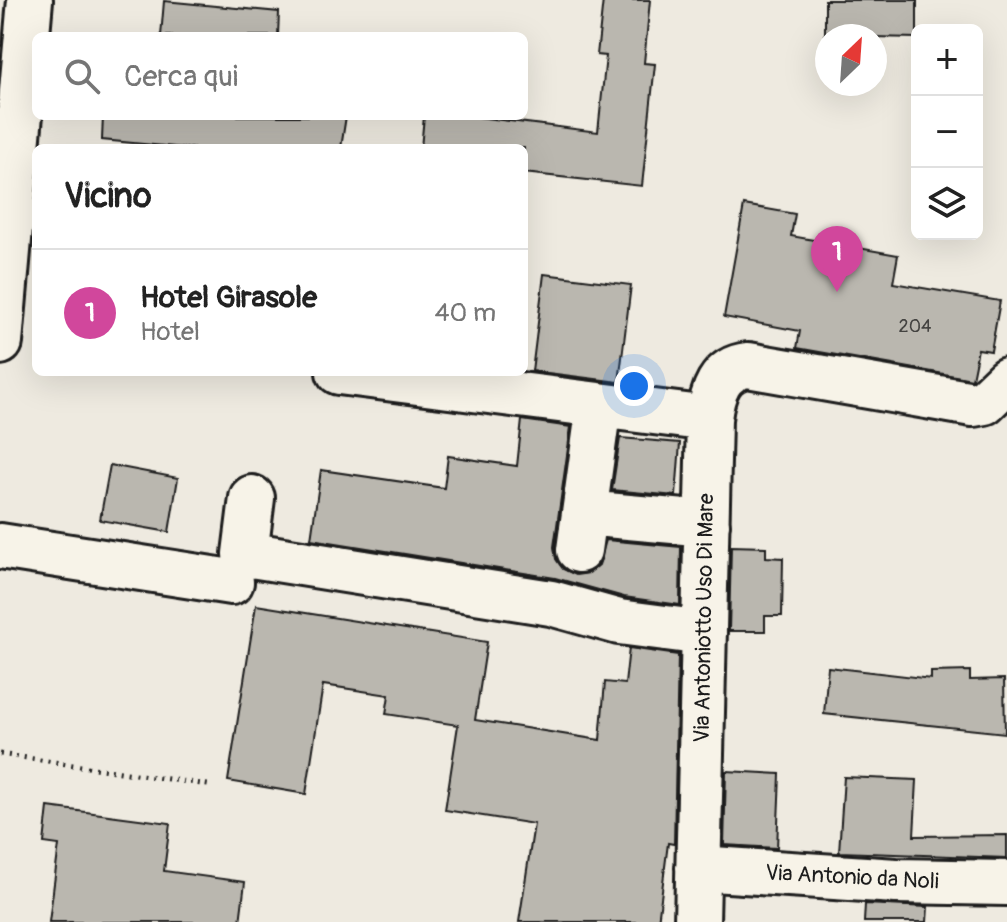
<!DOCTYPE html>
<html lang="it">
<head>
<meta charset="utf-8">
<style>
	body { margin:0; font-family:Pangolin,sans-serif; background:#f2f2f2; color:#222 }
	.controls { position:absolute; right:24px; top:24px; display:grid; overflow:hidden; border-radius:12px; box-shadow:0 8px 32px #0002 }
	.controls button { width:72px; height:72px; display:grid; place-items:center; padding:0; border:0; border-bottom:2px solid #e0e0e0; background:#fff; color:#222; font:40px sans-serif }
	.compass { position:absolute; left:815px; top:24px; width:72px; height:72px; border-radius:50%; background:#fff; box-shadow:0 8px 32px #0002; rotate:25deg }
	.you { position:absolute; left:634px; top:386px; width:28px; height:28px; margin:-20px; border:6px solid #fff; border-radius:50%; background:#1a73e8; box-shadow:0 0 0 12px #1a73e833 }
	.badge { display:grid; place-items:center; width:52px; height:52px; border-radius:50%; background:#d93025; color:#fff; font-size:26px; font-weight:700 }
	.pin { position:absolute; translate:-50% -66px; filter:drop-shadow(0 2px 4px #0008) }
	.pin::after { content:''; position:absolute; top:42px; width:28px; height:24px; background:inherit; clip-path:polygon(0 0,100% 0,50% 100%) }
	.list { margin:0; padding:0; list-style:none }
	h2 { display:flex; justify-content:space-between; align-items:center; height:104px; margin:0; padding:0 32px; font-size:34px }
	h2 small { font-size:26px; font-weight:400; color:#767676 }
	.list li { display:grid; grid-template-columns:52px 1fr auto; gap:24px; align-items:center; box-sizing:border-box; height:128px; padding:0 32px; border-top:2px solid #e0e0e0 }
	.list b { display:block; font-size:30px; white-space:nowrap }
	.list p { margin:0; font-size:26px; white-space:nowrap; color:#767676 }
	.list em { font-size:26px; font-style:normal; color:#767676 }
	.icon { flex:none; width:44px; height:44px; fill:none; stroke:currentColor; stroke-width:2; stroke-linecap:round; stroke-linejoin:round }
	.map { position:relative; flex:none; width:1007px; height:922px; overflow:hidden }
	.search { position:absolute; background:#fff; box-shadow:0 8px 32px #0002; left:32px; top:32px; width:496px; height:88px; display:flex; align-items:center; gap:20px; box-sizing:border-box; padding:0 28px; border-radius:12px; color:#767676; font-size:30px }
	.panel { position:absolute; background:#fff; box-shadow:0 8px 32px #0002; left:32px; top:144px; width:496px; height:232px; border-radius:12px }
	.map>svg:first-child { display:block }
	.building { fill:#bab7af; stroke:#1c1c1c; stroke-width:2 }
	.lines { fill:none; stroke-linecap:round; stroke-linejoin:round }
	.minor-casing { stroke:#1c1c1c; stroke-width:50 }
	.path { stroke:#1c1c1c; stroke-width:5; stroke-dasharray:2 6; stroke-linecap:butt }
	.minor { stroke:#f7f3e8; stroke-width:44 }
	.labels { text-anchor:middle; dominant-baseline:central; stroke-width:8; stroke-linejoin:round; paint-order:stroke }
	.number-label { font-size:18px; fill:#444341 }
	.street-label { font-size:22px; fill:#1c1c1c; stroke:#f7f3e8 }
</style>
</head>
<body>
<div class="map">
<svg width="1007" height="922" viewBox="0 0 1007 922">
	<rect width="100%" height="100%" fill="#eeeae0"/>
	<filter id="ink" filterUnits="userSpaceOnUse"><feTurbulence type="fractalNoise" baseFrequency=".0125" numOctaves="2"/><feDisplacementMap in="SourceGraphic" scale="16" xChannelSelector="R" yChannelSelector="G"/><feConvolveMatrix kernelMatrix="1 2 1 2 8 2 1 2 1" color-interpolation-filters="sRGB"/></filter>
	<g filter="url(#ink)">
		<!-- building -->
		<path class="building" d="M603,0H650L644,63L655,64L642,186L524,173V148H421L424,116H470L598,132L606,56L597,55Z
			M825,0H917V38L827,36L825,39Z
			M164,1L279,12L278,36H161Z
			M103,116H346L341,148H185L102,140Z
			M744,205L795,214L791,236L898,255L893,283L1000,301L991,351L978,349L972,379L797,348L800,331L724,317Z
			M544,274L631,285L619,382L532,371Z
			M522,420L571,427L554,547L556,559L563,569L576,575L589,573L599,565L606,540L681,547L680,605L624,597L555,578L311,539L321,470L444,488L448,456L517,466Z
			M620,438L680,443L676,496L612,490Z
			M110,465L178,478L169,532L100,520Z
			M731,546L766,547V557L783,558L782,616H765V631H729Z
			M256,605L487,642L475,720L600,740L605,682L625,684L629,648L678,655L674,844L668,843L658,922H519L534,824L445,810L458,725L386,714L389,695L323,685L306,794L228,781Z
			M828,667L931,679V672L970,671V680L1004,679L1005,733L824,714Z
			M726,771L780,774L777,848L724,845Z
			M844,777L917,780L914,836L1007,835V858L839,852Z
			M48,807L170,823L164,871L245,882L240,922H49L59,845L44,843Z
			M865,904L928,907L927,922H864Z"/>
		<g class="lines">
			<!-- minor casing -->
			<g class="minor-casing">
				<path id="minor" d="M0,342L30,0
					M339,372L709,419
					M252,498L245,554L551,603L619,622L704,633
					M584,513L707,524
					M0,546L231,582
					M579,550L599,405
					M698,868L896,881L1007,883
					M697,922L709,419C712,393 719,368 748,365L973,404L984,402L1007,380"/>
			</g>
			<!-- path -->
			<path class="path" d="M0,754L208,785"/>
			<!-- minor -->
			<use href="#minor" class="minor"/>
		</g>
	</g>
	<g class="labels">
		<!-- number labels -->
		<g class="number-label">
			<text x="915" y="326">204</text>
		</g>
		<!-- street labels -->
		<g class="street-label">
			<text transform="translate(704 618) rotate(-89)">Via Antoniotto Uso Di Mare</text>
			<text transform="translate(852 877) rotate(3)">Via Antonio da Noli</text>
		</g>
	</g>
</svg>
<div class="controls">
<button>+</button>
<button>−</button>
<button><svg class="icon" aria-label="layers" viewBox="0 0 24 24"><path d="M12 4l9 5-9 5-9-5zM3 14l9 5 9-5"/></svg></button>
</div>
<svg class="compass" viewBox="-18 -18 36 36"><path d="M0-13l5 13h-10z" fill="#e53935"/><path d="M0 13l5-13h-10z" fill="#767676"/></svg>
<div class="you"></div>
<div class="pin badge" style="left:837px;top:292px;background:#d1479c">1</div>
<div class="search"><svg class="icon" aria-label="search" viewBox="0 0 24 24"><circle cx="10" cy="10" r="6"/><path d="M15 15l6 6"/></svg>Cerca qui</div>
<section class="panel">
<h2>Vicino<small></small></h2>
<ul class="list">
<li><span class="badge" style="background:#d1479c">1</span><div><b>Hotel Girasole</b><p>Hotel</p></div><em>40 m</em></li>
</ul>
</section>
</div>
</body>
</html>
